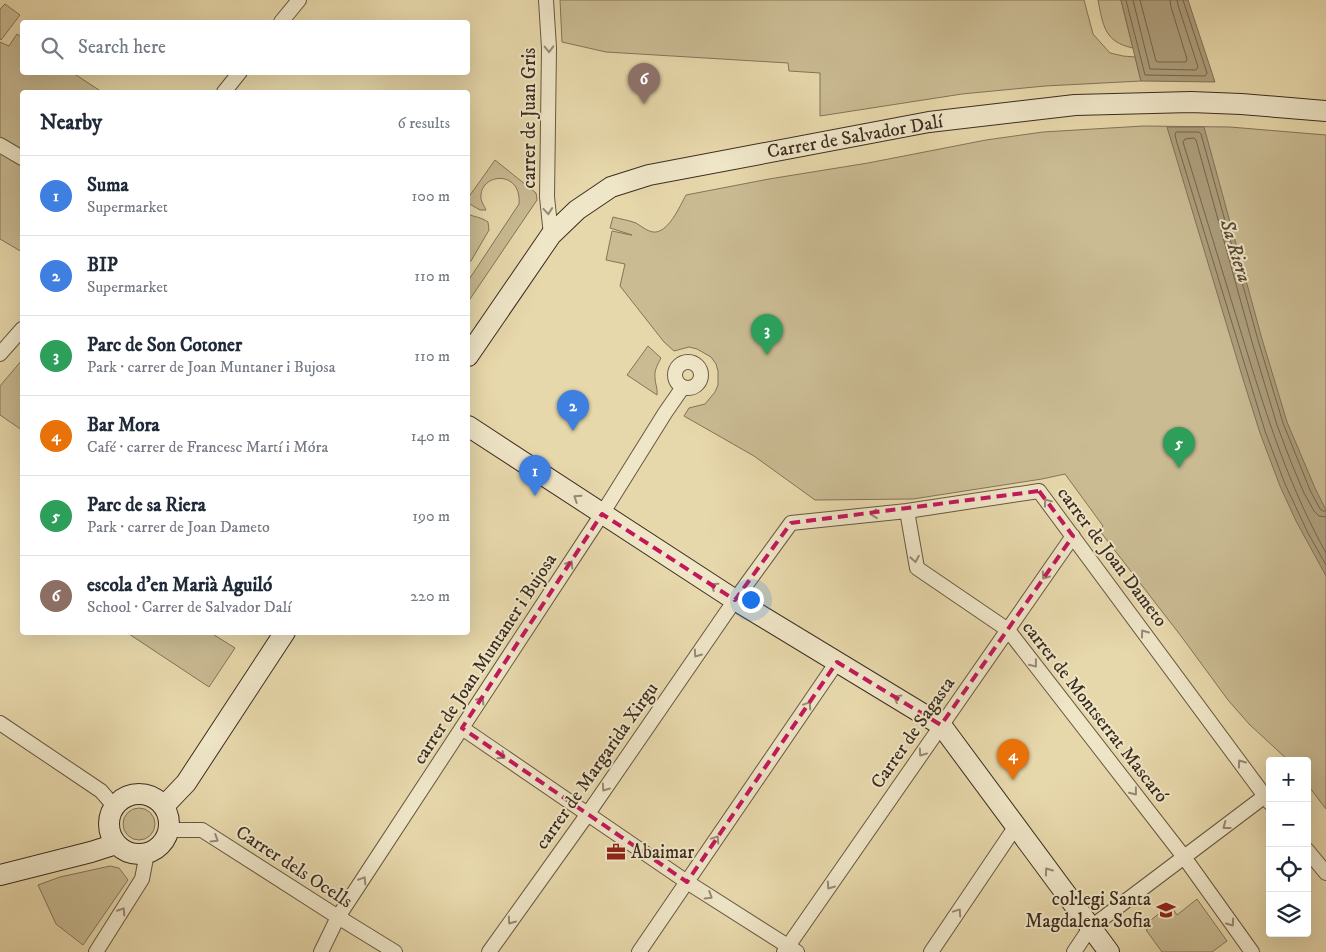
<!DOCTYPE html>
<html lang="en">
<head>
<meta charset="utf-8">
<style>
	body { margin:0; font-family:"IM FELL DW Pica",serif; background:#f6f6f7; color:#1f2937 }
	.controls { position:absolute; right:15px; bottom:15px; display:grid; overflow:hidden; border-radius:5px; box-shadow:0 5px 20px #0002 }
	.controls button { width:45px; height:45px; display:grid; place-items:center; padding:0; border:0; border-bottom:1px solid #e0e1e3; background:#fff; color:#1f2937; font:25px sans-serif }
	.you { position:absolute; left:750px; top:599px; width:18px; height:18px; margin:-12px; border:4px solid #fff; border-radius:50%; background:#1a73e8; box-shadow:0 0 0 8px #1a73e833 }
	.badge { display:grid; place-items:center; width:32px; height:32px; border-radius:50%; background:#db2777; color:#fff; font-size:16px; font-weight:700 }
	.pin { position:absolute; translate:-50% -41px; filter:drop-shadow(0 1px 2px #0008) }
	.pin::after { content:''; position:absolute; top:26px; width:18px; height:15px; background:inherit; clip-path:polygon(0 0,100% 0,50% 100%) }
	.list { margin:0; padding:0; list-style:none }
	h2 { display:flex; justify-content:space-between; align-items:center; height:65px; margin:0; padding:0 20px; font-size:21px }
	h2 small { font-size:16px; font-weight:400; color:#747a83 }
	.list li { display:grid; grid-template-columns:32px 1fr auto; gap:15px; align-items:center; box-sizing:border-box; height:80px; padding:0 20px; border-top:1px solid #e0e1e3 }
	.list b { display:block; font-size:19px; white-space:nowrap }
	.list p { margin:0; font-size:16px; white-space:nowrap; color:#747a83 }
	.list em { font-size:16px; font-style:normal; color:#747a83 }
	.icon { flex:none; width:28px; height:28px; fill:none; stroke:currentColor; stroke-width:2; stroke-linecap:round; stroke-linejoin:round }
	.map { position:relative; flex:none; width:1326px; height:952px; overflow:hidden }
	.search { position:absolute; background:#fff; box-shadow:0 5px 20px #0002; left:20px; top:20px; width:450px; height:55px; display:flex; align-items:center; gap:12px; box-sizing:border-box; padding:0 18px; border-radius:5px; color:#747a83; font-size:19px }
	.panel { position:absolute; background:#fff; box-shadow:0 5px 20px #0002; left:20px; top:90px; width:450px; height:545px; border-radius:5px }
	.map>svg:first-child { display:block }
	.green { fill:#cabb93; stroke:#83745a }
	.water { fill:#ad9e7c; stroke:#807157 }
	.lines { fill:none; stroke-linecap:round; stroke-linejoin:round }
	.shore { stroke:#74664e; stroke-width:1 }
	.street-casing { stroke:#675843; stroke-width:16 }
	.secondary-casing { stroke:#3c2d20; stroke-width:22 }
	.street { stroke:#efe6c8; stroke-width:14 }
	.secondary { stroke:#efe6c8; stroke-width:20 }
	.oneway { stroke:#968a74 }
	.marked { fill:none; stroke:#c2185b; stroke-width:4; stroke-dasharray:10 6; stroke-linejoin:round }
	.labels { text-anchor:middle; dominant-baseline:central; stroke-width:4; stroke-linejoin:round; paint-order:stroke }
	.street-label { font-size:19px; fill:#3c2d20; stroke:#efe6c8 }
	.poi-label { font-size:19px; fill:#3c2d20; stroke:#efe6c8; text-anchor:start }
	.water-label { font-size:20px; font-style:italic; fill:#584937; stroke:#efe6c8 }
</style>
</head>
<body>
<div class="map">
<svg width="1326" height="952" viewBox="0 0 1326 952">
	<rect width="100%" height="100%" fill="#e7d8ab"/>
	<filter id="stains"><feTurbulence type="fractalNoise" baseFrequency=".004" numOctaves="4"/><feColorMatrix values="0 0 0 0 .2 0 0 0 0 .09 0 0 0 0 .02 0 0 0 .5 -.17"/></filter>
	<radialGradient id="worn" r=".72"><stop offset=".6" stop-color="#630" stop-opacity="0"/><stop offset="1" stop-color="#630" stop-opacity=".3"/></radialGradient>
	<!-- green -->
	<path class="green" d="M560,0H1084L1093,34L1110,53L1123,56L1135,57L1141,81L1045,86L962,94L820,116V73L789,71L788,63L606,52L562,42Z
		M1098,0H1121L1133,48C1104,42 1103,25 1098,0Z
		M5,4L20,15L1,40L0,39V9Z
		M17,34L22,38V72L73,73L102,92H22V252L0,239V42L9,46Z
		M1143,126L1230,127L1326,135V809L1307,784V761H1289L1249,724L1228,700L1181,636L1099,530L1103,526L1065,474L1042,479L913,499L815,500L754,456L684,416L689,408L705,404L715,392L718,385V371L716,364L711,357L697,349L689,347L674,351L664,342L620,286L625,264L606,260L612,231L631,235H632L610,228L613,217C620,219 628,220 636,223C641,226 647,231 653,232C668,234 680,206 686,195L769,179L868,163L986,140L1043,132Z
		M495,160L536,193L537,200L468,302V281L519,204C522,170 482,173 481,195C480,201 484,205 486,210H480L468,203V198Z
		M468,214C474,217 481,217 488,222L489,230L471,261L468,262Z
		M648,346L661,358C658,364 654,370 655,378C655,384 658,388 657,395L627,375Z
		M22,360V430L0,415V386Z
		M130,633H211L235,648L209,687L129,634Z
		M123 824a16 16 0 1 1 32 0a16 16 0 1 1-32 0Z
		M110,866L119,868L128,880L83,945L56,924L38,885L60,877Z
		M1197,899L1227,941L1212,952H1162L1146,930L1150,927L1147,923L1170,905L1177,915Z"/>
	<!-- water -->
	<path class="water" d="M1121,0H1188L1215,82L1141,81Z
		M1167,127H1204L1262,339L1287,422L1315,488L1326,510V576L1296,521L1280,486L1260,433L1243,379Z"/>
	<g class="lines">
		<!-- shore -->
		<path class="shore" d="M1126,0L1145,75L1205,76L1207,73L1183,0
			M1133,0L1150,69L1196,70L1198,67L1178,5L1177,0
			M1140,0L1156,61L1158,62H1186L1187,59L1171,7L1170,0
			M1326,511H1323L1320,509L1310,490L1283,423L1258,340L1201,134L1199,132H1176L1175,135L1177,143L1265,431L1285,484L1308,533L1326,565
			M1326,517L1319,516L1314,511L1304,493L1291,462L1277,425L1252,342L1196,140L1194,138L1185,139L1183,142C1201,201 1219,260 1237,319C1262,401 1284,477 1326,553"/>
		<!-- street casing -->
		<g class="street-casing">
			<path id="street" d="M546,0L549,48L547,197L551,235
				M281,22L299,0
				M224,92L240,72
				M0,145L22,158
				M0,354L22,329
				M675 375a13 13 0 1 1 26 0a13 13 0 1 1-26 0Z
				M907,511L917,568L1008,630L1184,857L1252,952
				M0,723L101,791L114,806
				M462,728L687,882L797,952
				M169,830H202L338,917L395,952
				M1307,850L1326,873
				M96,952L142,879L147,853
				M321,952L338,917L602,514L665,413L683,387
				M489,952L587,815L735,600L791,523L907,511L1039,491L1270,803
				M639,952L837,662
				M784,952L1073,536
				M931,952L1016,826
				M1074,952L1090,928L1265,796"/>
		</g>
		<!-- secondary casing -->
		<g class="secondary-casing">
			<path id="secondary" d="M468,356L551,235L577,210L611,187L649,175L929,122L1075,105L1191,102L1241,104L1326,111
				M468,426L735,600L941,725L1109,952
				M109 824a30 30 0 1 1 60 0a30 30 0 1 1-60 0Z
				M164,806L186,783L285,632
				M0,875L91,852L116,844"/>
		</g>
		<!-- street -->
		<use href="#street" class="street"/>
		<!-- secondary -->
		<use href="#secondary" class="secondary"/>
	</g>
	<!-- one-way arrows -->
	<defs><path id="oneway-chevron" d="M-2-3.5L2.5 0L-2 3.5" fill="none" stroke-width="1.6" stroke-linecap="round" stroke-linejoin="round" transform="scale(1.25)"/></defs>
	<g class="oneway">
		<use href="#oneway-chevron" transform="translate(549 49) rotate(89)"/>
		<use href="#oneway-chevron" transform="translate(548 211) rotate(85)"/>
		<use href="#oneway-chevron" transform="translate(577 498) rotate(-147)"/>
		<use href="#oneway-chevron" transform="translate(1047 502) rotate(-127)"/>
		<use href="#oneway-chevron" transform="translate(874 514) rotate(174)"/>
		<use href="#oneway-chevron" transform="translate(915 559) rotate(80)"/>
		<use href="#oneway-chevron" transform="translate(570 564) rotate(-57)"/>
		<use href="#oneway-chevron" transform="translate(1045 576) rotate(125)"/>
		<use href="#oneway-chevron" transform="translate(714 586) rotate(-147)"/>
		<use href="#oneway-chevron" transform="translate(1144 633) rotate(-126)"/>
		<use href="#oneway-chevron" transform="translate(697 654) rotate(125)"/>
		<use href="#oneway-chevron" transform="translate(1034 664) rotate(52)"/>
		<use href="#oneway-chevron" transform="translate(897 698) rotate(-149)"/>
		<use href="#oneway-chevron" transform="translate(481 700) rotate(-57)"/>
		<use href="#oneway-chevron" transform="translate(808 705) rotate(-56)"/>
		<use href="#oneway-chevron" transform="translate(922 753) rotate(125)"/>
		<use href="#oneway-chevron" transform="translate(502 756) rotate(35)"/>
		<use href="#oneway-chevron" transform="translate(1241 763) rotate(-126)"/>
		<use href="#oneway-chevron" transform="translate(605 788) rotate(125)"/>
		<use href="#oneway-chevron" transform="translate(1134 792) rotate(52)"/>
		<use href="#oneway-chevron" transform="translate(1226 826) rotate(143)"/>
		<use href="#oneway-chevron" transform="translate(215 839) rotate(32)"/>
		<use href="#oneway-chevron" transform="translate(716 839) rotate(-56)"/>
		<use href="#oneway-chevron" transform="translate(1048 871) rotate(-126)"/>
		<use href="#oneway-chevron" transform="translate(363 880) rotate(-57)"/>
		<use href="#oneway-chevron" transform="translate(830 886) rotate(125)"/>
		<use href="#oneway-chevron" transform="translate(709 896) rotate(32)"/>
		<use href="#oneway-chevron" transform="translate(122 911) rotate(-57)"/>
		<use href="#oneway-chevron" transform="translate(958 912) rotate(-56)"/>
		<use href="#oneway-chevron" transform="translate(511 921) rotate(125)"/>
		<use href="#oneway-chevron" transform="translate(1231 923) rotate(55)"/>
	</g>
	<!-- marked area -->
	<path class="marked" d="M1039,491L1073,536L941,725L837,662L687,882L462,728L602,514L735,600L791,523Z"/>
	<!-- icons -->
	<defs>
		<g id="office-bare" transform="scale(1.5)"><path d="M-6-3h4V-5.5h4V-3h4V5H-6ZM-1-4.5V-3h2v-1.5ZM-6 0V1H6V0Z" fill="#8f2418" stroke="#efe6c8" stroke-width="2.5" paint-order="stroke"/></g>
		<g id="school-bare" transform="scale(1.5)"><path d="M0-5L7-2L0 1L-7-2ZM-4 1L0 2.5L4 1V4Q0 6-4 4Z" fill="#8f2418" stroke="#efe6c8" stroke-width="2.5" paint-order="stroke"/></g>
	</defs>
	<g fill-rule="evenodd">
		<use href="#office-bare" x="616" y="852"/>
		<use href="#school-bare" x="1166" y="910"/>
	</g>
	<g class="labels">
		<!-- street labels -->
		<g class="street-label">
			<text transform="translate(529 118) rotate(-90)">carrer de Juan Gris</text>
			<text transform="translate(855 137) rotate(-10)">Carrer de Salvador Dalí</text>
			<text transform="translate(1112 557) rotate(53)">carrer de Joan Dameto</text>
			<text transform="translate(485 659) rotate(-57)">carrer de Joan Muntaner i Bujosa</text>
			<text transform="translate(1095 712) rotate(52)">carrer de Montserrat Mascaró</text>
			<text transform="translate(913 733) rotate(-55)">Carrer de Sagasta</text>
			<text transform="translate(597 766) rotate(-55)">carrer de Margarida Xirgu</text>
			<text transform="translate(294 867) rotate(33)">Carrer dels Ocells</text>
		</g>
		<!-- poi labels -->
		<g class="poi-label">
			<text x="631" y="852">Abaimar</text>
			<text x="1151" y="899" text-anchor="end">col·legi Santa<tspan x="1151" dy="22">Magdalena Sofia</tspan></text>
		</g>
		<!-- water labels -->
		<g class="water-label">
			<text transform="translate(1235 251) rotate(73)">Sa Riera</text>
		</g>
	</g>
	<rect width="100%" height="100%" filter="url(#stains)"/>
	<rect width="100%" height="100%" fill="url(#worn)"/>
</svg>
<div class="controls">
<button>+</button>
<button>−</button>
<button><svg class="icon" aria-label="locate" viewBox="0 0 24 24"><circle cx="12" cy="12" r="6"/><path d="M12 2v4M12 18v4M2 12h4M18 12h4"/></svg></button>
<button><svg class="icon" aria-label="layers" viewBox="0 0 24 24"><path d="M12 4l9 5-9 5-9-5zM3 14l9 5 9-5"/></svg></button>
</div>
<div class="you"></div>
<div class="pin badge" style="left:535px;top:496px;background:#3f7fe0">1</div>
<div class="pin badge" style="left:573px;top:431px;background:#3f7fe0">2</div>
<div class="pin badge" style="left:767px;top:355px;background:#2e9e5b">3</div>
<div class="pin badge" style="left:1013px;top:780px;background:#e8710a">4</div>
<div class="pin badge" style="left:1179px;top:468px;background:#2e9e5b">5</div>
<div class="pin badge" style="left:644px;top:104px;background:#8d6e63">6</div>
<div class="search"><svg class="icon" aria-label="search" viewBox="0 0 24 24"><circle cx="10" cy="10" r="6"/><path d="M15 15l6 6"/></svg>Search here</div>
<section class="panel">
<h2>Nearby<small>6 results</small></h2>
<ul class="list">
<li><span class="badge" style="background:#3f7fe0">1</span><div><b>Suma</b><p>Supermarket</p></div><em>100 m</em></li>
<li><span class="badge" style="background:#3f7fe0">2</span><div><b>BIP</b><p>Supermarket</p></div><em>110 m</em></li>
<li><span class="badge" style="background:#2e9e5b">3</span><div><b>Parc de Son Cotoner</b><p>Park · carrer de Joan Muntaner i Bujosa</p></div><em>110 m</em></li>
<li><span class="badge" style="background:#e8710a">4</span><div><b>Bar Mora</b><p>Café · carrer de Francesc Martí i Móra</p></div><em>140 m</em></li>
<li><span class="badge" style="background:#2e9e5b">5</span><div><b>Parc de sa Riera</b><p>Park · carrer de Joan Dameto</p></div><em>190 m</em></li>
<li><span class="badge" style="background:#8d6e63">6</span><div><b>escola d'en Marià Aguiló</b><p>School · Carrer de Salvador Dalí</p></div><em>220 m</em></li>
</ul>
</section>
</div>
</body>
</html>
